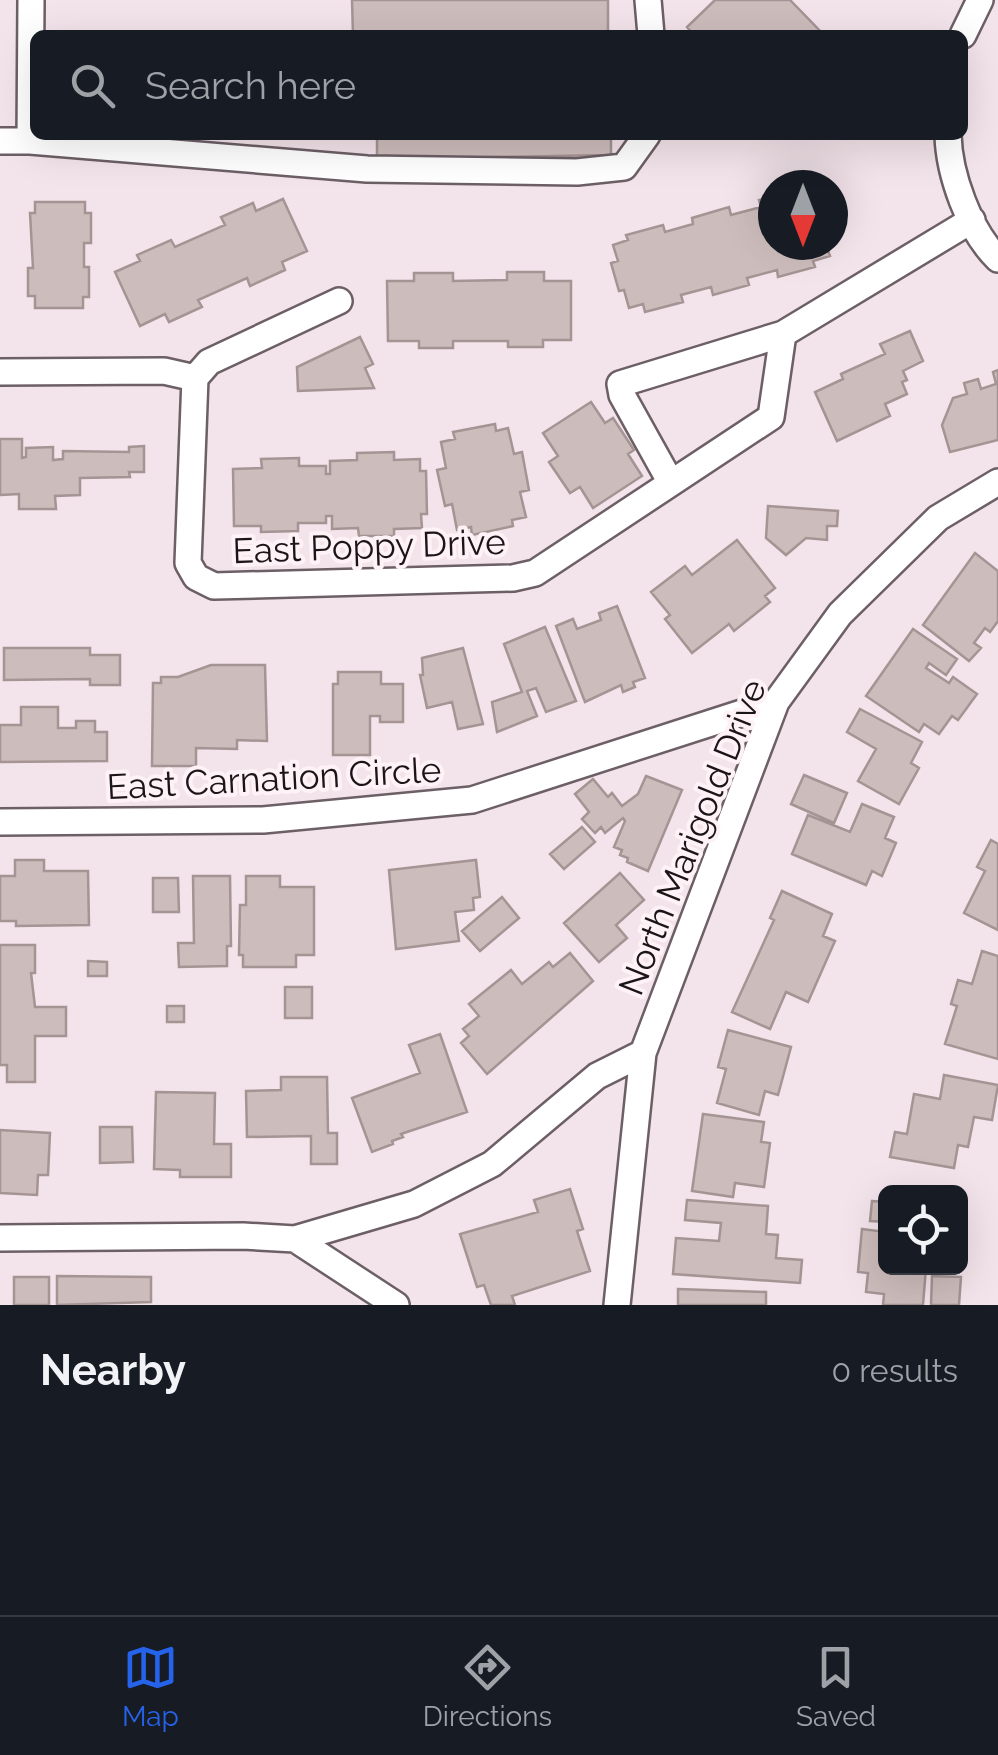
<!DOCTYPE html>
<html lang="en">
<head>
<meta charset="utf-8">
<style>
	body { margin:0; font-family:Raleway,sans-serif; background:#242831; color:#f1f3f6 }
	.controls { position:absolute; right:30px; bottom:30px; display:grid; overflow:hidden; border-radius:15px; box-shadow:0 10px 40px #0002 }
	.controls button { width:90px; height:90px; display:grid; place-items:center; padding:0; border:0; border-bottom:2px solid #363941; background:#171b24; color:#f1f3f6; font:50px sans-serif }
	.compass { position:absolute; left:758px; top:170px; width:90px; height:90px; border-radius:50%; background:#171b24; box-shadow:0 10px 40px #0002; rotate:180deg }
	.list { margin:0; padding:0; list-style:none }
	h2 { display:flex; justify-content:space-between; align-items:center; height:130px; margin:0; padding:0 40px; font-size:42px }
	h2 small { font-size:32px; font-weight:400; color:#9ea1a6 }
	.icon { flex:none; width:55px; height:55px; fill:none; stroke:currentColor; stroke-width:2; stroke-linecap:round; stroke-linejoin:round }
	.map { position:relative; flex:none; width:998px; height:1305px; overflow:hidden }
	.search { position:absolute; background:#171b24; box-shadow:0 10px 40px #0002; left:30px; right:30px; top:30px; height:110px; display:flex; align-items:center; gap:25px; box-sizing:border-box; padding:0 35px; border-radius:15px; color:#9ea1a6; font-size:38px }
	.sheet { height:310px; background:#171b24 }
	nav { display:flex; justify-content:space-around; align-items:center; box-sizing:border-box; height:140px; border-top:2px solid #363941; background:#171b24; font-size:28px; color:#9ea1a6 }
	nav a { display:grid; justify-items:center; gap:5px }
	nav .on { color:#2563eb }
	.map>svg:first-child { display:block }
	.building { fill:#cdbcbc; stroke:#a49494; stroke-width:2.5 }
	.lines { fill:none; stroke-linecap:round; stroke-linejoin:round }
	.minor-casing { stroke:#6c5f65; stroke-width:30 }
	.minor { stroke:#fff; stroke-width:25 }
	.labels { text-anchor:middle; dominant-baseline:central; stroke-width:8; stroke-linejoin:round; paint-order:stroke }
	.street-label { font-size:35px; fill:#1b1518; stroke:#fef2f7 }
</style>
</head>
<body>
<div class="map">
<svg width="998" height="1305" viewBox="0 0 998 1305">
	<rect width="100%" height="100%" fill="#f3e3ea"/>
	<!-- building -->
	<path class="building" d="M352,0H608V35H353Z
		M715,0H790L824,35H694L687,27Z
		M377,135H611V155L377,159Z
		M773,196V245H826L830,256L813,261L815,267L778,277L777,270L747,278L749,285L713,295L711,287L681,295L683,302L645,312L643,304L629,308L624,290L619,291L611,263L618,261L613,245L628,240L626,235L663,225L665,232L693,224L692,218L729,207L731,215L761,207L759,200Z
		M283,199L307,251L282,262L285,270L250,286L247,278L198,300L202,307L169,322L165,314L140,326L115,272L140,261L137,255L171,240L175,247L225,225L221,217L253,203L256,211Z
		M35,202H85V213H91V243H84V267H89V297H83V308H35V296H28V268H33L30,213H35Z
		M507,272H544V281H571V340H543V347H508V341H453V348H419V341H388L387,281H414V273H453V281L507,280Z
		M910,331L923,361L903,371L907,380L902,382L907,394L885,404L890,416L837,441L815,392L843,379L841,374L885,354L880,344Z
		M360,337L373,364L365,368L374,388L298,391L297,367Z
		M998,370V440L950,452L942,425L953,398L967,394L964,383L978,379L981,389L996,384L993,372Z
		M591,402L605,423L613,418L634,450L628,454L642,476L593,508L580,487L570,493L549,462L558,456L543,433Z
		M495,424L496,431L508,428L514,454L522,452L529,490L520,492L526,517L512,520L513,526L472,535L471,527L457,530L452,504L445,506L437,470L446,468L441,442L455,439L453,432Z
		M0,439H22V458L26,457V448L53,447V460L63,459V451L129,452V447L144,446V472H129L130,477L80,478V495L55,496L56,509H19V494L0,495Z
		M394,452V460L420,459V471H426L427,514H421L422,528L394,529V536H359L358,528L332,529V516H326V523H298V531L261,532V526H234L233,469L262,468L261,459L299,458V466H326V474H330V461L357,460V453Z
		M768,506L838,511L837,526H827V540L806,538L786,555L766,538Z
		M737,540L775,588L765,596L770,602L734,631L729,624L692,653L665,619L670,615L651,592L685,566L692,575Z
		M975,553L998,571V621L990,632L985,628L974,643L981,648L969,661L923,625Z
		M617,606L645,678L633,682L635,687L623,692L621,685L585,702L556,626L573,619L577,629L601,620L599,613Z
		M545,627L576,701L546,712L536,688L527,691L537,716L497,732L492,702L522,692L504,644Z
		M913,629L957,659L946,675L929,663L926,668L949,683L953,677L977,694L958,720L952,716L939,734L924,724L919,732L866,696Z
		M4,648H90V655H120V685H90V679L4,680Z
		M463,648L483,724L458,729L452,702L427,708L420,675H423L422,658Z
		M211,665H265L267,741L237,740V749L196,748V766H152L153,683H161V677H178Z
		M338,672H381V684H403V722H380V716H370V755H333V684H338Z
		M21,707H58V728H76V721H95V732H107V761L0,762V725H21Z
		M860,709L922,742L911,763L919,768L899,804L858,781L876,749L847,732Z
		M804,775L847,793L834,823L791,804Z
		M646,776L682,790L648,871L627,862L628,858L620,855L622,850L614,847L625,821L623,818L605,833L601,827L595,833L582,819L589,812L575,794L593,779L608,797L612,793L622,806L638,794Z
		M862,804L894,817L885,838L896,843L882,876L872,871L866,885L792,854L808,815L850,832Z
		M582,827L595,842L564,869L550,854Z
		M991,840L998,844V930L964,913L985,871L977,867Z
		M15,860H44V871H88L89,925L16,926V921H0V876H15Z
		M476,860L480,897L473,898L474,910L455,912L459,941L396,949L389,870Z
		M620,873L644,900L616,925L627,938L599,962L564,923Z
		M193,876H230L231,946H227V966L179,967L178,943H194Z
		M246,876H280V887H314V955H296V967H243V955H239L240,905H246Z
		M153,878H178L179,912H153Z
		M782,891L832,914L823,936L835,941L808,1002L786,992L770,1029L732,1012L774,920L770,918Z
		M502,897L519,918L480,951L462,931Z
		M0,945H35V973H31L35,1007H66V1036H35V1082H7V1065H0Z
		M982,951L998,956V1059L945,1044L957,1006L951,1004L958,980L972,984Z
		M570,953L593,981L487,1074L461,1043L469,1036L463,1029L479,1016L469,1004L511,970L522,984L549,962L553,967Z
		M88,961L107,962V976H88Z
		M285,987H312V1018H285Z
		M167,1006H184V1022H167Z
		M728,1030L791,1047L778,1095L765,1091L759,1115L717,1103L726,1069L718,1067Z
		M440,1034L467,1112L401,1134L403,1137L392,1141L393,1144L372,1152L352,1098L420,1073L409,1045Z
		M944,1075L998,1085L992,1120L974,1117L968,1147L958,1145L954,1168L890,1157L895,1132L907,1134L914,1094L940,1099Z
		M281,1077H327L328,1133H337V1164H311V1136L247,1137L246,1091L281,1090Z
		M156,1092L215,1093L214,1144H231V1177H180V1170L154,1169Z
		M703,1114L764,1122L761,1142L770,1143L764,1187L735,1183L733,1197L692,1191Z
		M100,1127H132L133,1162L100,1163Z
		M0,1130L50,1133L48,1175H38L37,1195L0,1193Z
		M570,1189L583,1229L577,1231L590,1271L512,1296L515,1305H491L484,1285L477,1287L460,1234L538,1212L534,1200Z
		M687,1200L768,1206L766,1234L778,1235L776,1258L802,1260L800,1283L673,1274L676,1238L719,1241L721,1223L685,1220Z
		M872,1201L886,1202V1222L870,1221Z
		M862,1229L886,1232V1268H926L923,1305H883L884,1294L866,1292L868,1273L858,1272Z
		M57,1276L151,1277V1302L57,1305Z
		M932,1276L961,1277L959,1305H931Z
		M14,1277H49V1305H14Z
		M678,1289L766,1292V1305H678Z"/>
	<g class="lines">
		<!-- minor casing -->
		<g class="minor-casing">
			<path id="minor" d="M31,0L30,141L367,169L577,172L624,167L647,135
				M648,0L651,35
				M963,35L980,0
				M948,135C949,174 969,231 998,259
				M0,141H30
				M0,372L164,371L195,378L188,563L196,577L214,586L513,578L535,573L771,417L783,334L972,220
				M195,378L209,362L339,301
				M671,483L622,395L620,384L783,334
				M0,822L263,820L472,800L776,702
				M0,1238L243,1236L295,1239L414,1204L492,1164L597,1076L643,1053
				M295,1239L396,1305
				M617,1305L643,1053L776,702L840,614L938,518L998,482"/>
		</g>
		<!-- minor -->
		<use href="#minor" class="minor"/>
	</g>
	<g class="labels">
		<!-- street labels -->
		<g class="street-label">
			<text transform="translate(369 546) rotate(-2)">East Poppy Drive</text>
			<text transform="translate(274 778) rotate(-3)">East Carnation Circle</text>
			<text transform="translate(692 837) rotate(-68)">North Marigold Drive</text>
		</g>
	</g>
</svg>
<div class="controls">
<button><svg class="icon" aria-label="locate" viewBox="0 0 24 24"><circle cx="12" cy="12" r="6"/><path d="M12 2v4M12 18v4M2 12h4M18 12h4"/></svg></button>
</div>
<svg class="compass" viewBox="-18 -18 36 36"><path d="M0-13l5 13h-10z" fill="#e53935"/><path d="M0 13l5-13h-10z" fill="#9ea1a6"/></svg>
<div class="search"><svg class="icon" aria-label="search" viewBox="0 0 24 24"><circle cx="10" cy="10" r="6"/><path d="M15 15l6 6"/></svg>Search here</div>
</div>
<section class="sheet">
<h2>Nearby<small>0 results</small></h2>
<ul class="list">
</ul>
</section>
<nav>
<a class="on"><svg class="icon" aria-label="map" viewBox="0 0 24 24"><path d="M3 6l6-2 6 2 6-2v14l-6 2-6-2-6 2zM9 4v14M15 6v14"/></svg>Map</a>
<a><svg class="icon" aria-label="directions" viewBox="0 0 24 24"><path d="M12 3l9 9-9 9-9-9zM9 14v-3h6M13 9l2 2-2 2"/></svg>Directions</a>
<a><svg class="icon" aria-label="saved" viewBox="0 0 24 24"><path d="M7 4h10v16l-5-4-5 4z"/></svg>Saved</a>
</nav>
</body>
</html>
